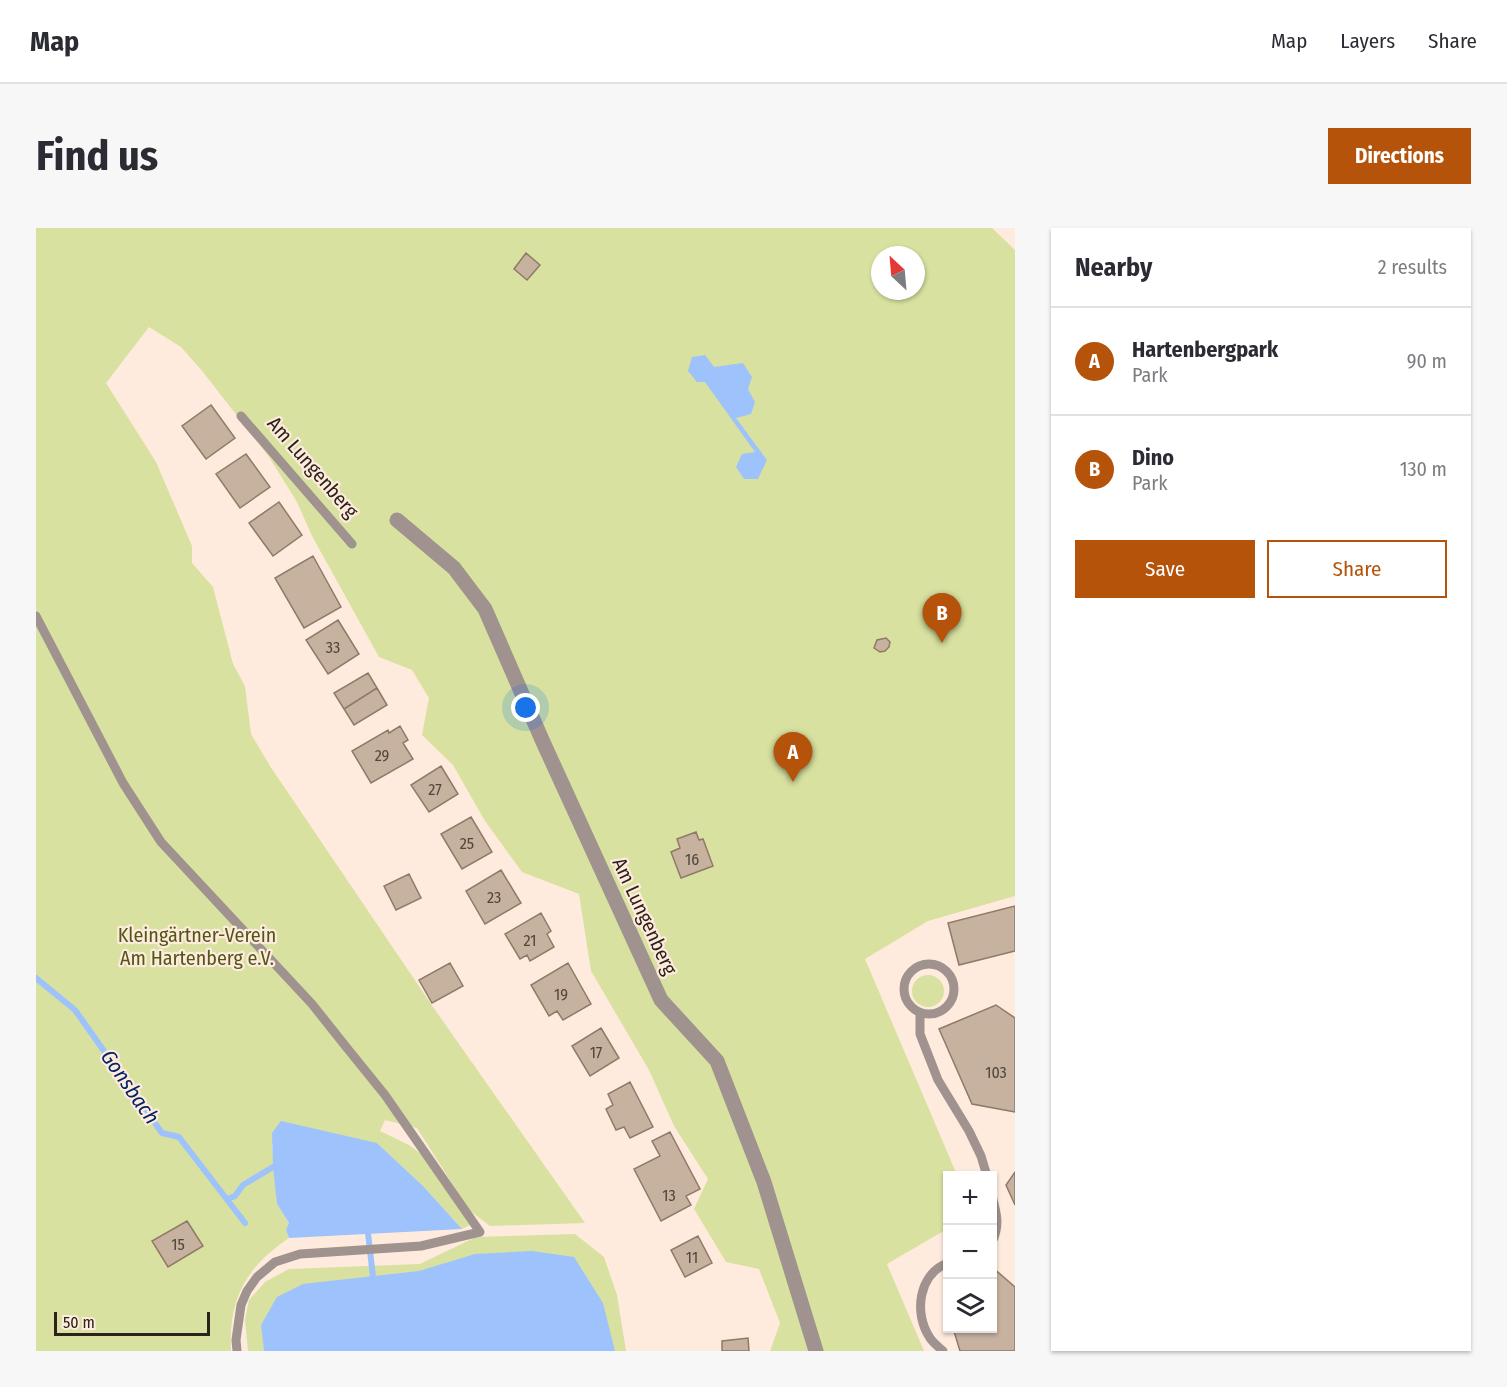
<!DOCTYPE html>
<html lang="en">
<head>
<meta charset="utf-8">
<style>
	body { margin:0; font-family:"Fira Sans Condensed",sans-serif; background:#f7f7f7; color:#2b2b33 }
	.controls { position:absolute; right:18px; bottom:18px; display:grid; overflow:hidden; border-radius:0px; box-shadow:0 2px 4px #0004 }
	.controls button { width:54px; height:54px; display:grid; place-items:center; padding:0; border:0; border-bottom:2px solid #e1e1e2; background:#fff; color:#2b2b33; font:30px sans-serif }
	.compass { position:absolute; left:835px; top:18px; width:54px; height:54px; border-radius:50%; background:#fff; box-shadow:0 2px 4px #0004; rotate:334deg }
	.scale { position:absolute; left:18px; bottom:15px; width:156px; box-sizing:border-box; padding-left:6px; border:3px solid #2b221b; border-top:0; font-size:16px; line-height:21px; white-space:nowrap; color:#2b221b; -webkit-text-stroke:4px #ffebdd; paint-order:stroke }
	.you { position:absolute; left:490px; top:480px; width:21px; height:21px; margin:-15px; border:4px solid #fff; border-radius:50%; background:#1a73e8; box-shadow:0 0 0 9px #1a73e833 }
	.badge { display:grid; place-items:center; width:39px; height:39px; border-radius:50%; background:#b45309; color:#fff; font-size:20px; font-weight:700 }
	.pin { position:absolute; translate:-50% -50px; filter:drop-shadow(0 2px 3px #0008) }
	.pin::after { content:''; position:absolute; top:32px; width:21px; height:18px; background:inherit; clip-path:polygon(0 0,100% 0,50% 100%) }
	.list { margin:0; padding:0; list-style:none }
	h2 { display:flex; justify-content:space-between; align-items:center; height:78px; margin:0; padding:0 24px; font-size:26px }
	h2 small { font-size:20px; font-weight:400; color:#7c7c81 }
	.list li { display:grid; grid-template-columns:39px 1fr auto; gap:18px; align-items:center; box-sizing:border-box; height:108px; padding:0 24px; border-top:2px solid #e1e1e2 }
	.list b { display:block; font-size:22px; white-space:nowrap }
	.list p { margin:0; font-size:20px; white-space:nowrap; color:#7c7c81 }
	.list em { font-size:20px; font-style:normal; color:#7c7c81 }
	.actions { display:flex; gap:12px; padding:18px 24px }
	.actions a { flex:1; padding:14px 0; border:2px solid #b45309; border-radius:0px; text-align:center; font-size:21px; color:#b45309 }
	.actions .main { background:#b45309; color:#fff }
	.icon { flex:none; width:33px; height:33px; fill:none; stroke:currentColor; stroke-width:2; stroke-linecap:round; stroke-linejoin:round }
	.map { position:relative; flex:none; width:979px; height:1123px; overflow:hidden; border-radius:0px }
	header { display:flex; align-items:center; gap:36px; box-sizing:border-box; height:84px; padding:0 30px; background:#fff; border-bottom:2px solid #e1e1e2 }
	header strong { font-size:28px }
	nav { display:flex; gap:33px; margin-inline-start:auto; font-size:21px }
	.intro { display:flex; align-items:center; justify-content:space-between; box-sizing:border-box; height:144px; padding:0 36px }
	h1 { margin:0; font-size:42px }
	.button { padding:15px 27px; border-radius:0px; background:#b45309; color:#fff; font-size:21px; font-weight:700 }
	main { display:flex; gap:36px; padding:0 36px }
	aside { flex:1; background:#fff; border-radius:0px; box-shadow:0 2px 4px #0004 }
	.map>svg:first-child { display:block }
	.green { fill:#d8e19f; fill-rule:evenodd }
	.water { fill:#9ec2fb }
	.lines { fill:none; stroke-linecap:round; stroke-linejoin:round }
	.stream { stroke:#9ec2fb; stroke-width:6 }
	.building { fill:#c7b19f; stroke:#8f7a69; stroke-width:1.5 }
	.service { stroke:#9f928f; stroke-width:9 }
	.minor { stroke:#9f928f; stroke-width:15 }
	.labels { text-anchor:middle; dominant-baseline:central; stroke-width:4.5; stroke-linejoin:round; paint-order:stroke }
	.number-label { font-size:16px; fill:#52463c }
	.street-label { font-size:20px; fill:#2b221b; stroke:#ffebdd }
	.park-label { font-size:20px; fill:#515716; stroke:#ffebdd }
	.water-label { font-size:21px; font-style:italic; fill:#012562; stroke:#ffebdd }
</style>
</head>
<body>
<header>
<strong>Map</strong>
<nav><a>Map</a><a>Layers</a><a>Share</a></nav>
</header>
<div class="intro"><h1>Find us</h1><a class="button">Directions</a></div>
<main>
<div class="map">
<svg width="979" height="1123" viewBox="0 0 979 1123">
	<rect width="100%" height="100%" fill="#ffebdd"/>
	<!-- green -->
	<path class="green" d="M0,0H956L979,22V668L892,693L829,731L921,947L912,948L911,1001L851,1036L888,1123H734L744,1095L723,1041L690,1034L658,981L672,951L638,898L613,842L555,743L543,666L486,644L449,593L417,537L386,507L393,470L376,442L343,429L276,308L261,274L233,229L167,144L145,119L113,99L70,155L120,234L156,318V335L177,359L197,436L209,458L215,506L234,538L397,779L549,995L454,998L433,982L381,900L349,892L344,903L373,917L385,926L434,997L426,1001L387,958L341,915L236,916L241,976L253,995L250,1002L253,1010C210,1039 192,1071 195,1123H0ZM844,27H880V63H844Z
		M876 763a16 16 0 1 1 32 0a16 16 0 1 1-32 0Z
		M539,1006L568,1029L581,1067L590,1123H212L209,1092L213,1072L229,1054L253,1041L384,1036L440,1009Z"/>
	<!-- water -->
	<path class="water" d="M669,127L678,139L707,135L716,149L712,161L719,174L715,186L700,190L731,232L722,251H708L700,239L706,226L719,224L669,154H661L652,143L656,129Z
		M245,893L341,915L387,958L426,1001L253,1010L250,1002L253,995L241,976L237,939L236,905Z
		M496,1023L538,1029L567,1075L579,1123H228L225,1097L241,1069L267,1056L383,1043L439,1026Z"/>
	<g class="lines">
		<!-- stream -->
		<path class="stream" d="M0,750L39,782L126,905L143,909L209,995
			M191,971L199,968L207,957L237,939
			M332,1005L337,1049"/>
	</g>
	<!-- building -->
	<path class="building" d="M490,25L504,37L491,52L478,41Z
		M175,177L199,210L170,231L146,198Z
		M210,226L234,259L204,280L180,246Z
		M243,274L266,307L237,328L213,295Z
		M277,328L305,379L268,400L239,350Z
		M302,392L323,426L292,446L270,412Z
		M850,410L854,414L853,419L849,423L844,424L838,420L841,412Z
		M332,445L341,460L308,481L298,465Z
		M341,460L351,477L318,497L308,481Z
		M364,498L372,512L367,515L377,531L335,555L316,523L352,502L353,505Z
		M405,538L422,566L393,584L375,557Z
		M435,589L456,624L426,641L405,606Z
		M660,604L663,612L667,611L677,638L645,650L635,624L644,620L641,611Z
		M465,642L485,675L449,696L430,663Z
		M373,646L385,670L360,682L348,658Z
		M979,678V723L923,737L912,695Z
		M505,685L515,703L511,706L518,719L494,733L491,727L484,731L469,706Z
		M414,735L427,758L396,775L383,752Z
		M532,735L555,776L527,792L521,783L513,788L495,757Z
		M960,777L979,790V884L936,876L903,801Z
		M565,800L583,830L554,848L536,818Z
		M594,854L617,899L594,910L588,899L580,902L570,881L577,877L572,866Z
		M634,904L664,961L650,968L655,977L625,993L598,941L624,928L616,913Z
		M979,944V977L970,957Z
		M151,993L167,1018L132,1039L116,1013Z
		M662,1008L676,1035L649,1049L635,1022Z
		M956,1039L979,1059V1123H924L917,1100H956Z
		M712,1110L713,1123H686V1113Z"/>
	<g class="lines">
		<!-- service -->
		<path class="service" d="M205,188L316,316
			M0,388L87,555L125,614L276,776L311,820L349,867L444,1004L385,1018L264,1026L239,1034L221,1049L211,1063L205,1077L200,1112L201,1123
			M868 761a25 25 0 1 1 50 0a25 25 0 1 1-50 0Z
			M884,785V806L902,852L933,903L945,928L951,948
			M956,968C961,986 964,998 956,1014
			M907,1123C903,1119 897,1115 894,1110C877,1085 883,1045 912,1035"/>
		<!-- minor -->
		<path class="minor" d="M361,292L418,340L449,381L507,514L625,772L681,833L728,954L780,1123"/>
	</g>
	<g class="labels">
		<!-- number labels -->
		<g class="number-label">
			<text x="297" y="419">33</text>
			<text x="346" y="527">29</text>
			<text x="399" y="561">27</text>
			<text x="431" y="615">25</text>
			<text x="656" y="631">16</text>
			<text x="458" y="669">23</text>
			<text x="494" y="712">21</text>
			<text x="525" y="766">19</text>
			<text x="560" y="824">17</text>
			<text x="960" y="844">103</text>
			<text x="633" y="967">13</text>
			<text x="142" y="1016">15</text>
			<text x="656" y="1029">11</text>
		</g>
		<!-- street labels -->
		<g class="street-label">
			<text transform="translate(277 239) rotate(49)">Am Lungenberg</text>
			<text transform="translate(609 688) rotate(65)">Am Lungenberg</text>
		</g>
		<!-- park labels -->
		<g class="park-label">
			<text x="161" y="707">Kleingärtner-Verein<tspan x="161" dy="23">Am Hartenberg e.V.</tspan></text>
		</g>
		<!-- water labels -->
		<g class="water-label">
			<text transform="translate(94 859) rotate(55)">Gonsbach</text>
		</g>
	</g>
</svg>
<div class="controls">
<button>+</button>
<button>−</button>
<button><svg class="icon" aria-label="layers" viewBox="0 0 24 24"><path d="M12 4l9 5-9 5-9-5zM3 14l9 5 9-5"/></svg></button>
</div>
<svg class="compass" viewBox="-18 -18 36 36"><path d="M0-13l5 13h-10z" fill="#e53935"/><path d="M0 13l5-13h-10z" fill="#7c7c81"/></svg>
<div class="scale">50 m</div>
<div class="you"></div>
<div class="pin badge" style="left:757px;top:554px">A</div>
<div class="pin badge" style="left:906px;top:415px">B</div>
</div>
<aside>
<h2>Nearby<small>2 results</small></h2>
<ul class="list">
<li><span class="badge">A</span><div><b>Hartenbergpark</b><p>Park</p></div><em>90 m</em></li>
<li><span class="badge">B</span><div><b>Dino</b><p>Park</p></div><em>130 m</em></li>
</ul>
<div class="actions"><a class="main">Save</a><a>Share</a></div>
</aside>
</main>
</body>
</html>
